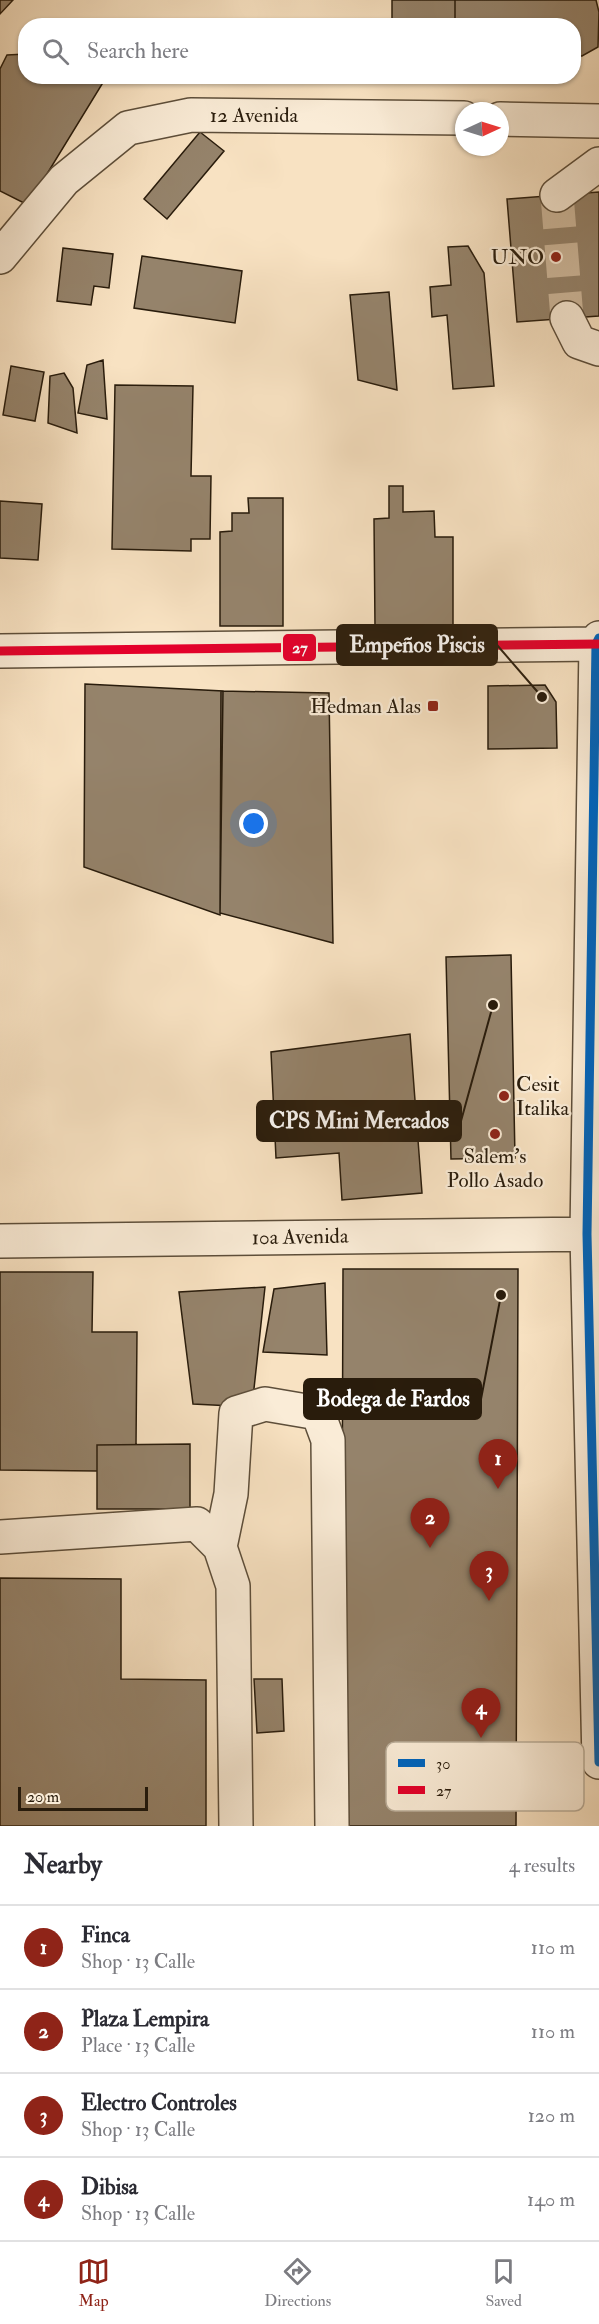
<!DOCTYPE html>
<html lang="en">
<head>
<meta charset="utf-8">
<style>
	body { margin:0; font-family:"IM FELL Double Pica",serif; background:#f2f2f3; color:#2b2b33 }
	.compass { position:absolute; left:455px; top:102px; width:54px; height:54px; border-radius:50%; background:#fff; box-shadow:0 2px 4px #0004; rotate:86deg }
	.scale { position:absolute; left:18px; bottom:15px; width:130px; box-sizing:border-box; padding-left:6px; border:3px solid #291c0c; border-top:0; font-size:16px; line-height:21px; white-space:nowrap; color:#291c0c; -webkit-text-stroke:4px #faecd7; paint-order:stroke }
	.you { position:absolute; left:254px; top:824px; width:21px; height:21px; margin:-15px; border:4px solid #fff; border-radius:50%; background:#1a73e8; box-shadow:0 0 0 9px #1a73e833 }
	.badge { display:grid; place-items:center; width:39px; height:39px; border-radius:50%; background:#8f2418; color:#fff; font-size:20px; font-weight:700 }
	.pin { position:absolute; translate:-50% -50px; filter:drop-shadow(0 2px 3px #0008) }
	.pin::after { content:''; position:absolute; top:32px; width:21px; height:18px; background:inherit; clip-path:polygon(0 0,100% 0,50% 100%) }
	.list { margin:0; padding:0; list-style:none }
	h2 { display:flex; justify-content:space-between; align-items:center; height:78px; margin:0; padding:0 24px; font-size:26px }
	h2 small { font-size:20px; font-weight:400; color:#7c7c81 }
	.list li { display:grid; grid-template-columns:39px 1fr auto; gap:18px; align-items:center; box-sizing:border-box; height:84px; padding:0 24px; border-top:2px solid #e1e1e2 }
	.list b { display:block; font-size:22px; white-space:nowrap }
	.list p { margin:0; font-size:20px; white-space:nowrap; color:#7c7c81 }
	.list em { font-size:20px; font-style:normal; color:#7c7c81 }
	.icon { flex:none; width:33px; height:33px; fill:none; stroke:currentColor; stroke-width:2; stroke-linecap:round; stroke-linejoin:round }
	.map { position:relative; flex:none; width:599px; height:1826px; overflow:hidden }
	.search { position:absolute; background:#fff; box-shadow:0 2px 4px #0004; left:18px; right:18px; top:18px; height:66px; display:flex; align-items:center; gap:15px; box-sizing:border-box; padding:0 21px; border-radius:24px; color:#7c7c81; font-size:22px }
	.sheet { height:414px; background:#fff }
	nav { display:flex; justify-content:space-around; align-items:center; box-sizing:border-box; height:84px; border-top:2px solid #e1e1e2; background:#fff; font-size:16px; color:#7c7c81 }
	nav a { display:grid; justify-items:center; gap:3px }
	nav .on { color:#8f2418 }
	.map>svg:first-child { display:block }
	.building { fill:#95836b; stroke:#291c0c; stroke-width:1.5 }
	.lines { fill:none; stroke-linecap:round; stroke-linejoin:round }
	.minor-tunnel { stroke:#cfba9e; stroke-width:33; stroke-dasharray:33 16; stroke-linecap:butt }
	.minor-casing { stroke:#5d4e3a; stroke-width:36 }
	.minor { stroke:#faecd7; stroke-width:33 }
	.bus-1-casing { stroke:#faecd7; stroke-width:14 }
	.bus-2-casing { stroke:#faecd7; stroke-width:14 }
	.bus-1 { stroke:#0065bd; stroke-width:9 }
	.bus-2 { stroke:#e4002b; stroke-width:9 }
	.poi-dot { fill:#8f2418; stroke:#faecd7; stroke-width:2 }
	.labels { text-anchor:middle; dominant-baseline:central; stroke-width:4.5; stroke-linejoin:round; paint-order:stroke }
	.street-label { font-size:21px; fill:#291c0c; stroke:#faecd7 }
	.poi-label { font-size:21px; fill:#291c0c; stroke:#faecd7; text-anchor:end }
	.key { fill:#faecd7; stroke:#bbae9a; stroke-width:1.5 }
	.key-label { font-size:16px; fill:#291c0c }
	.leader { fill:none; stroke:#291c0c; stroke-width:2 }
	.callout-dot { fill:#291c0c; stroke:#faecd7; stroke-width:2 }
	.callout { fill:#291c0c; stroke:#291c0c; stroke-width:2 }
	.callout-label { font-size:22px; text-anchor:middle; font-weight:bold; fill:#fff }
	.line-badge { stroke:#faecd7; stroke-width:2 }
	.badge-label { font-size:16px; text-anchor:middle; font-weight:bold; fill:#fff }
</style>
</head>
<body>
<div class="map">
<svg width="599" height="1826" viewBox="0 0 599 1826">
	<rect width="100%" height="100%" fill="#f8e2c2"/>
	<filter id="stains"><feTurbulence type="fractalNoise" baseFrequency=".00333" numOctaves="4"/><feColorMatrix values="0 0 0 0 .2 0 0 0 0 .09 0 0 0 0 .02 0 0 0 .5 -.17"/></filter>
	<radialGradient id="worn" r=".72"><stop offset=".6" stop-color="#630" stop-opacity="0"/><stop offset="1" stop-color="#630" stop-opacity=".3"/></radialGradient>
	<!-- building -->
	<path class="building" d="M0,0H13L0,14Z
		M392,0H455V21H392Z
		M455,0H596L599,12L598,47L582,56H574V26H455Z
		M318,20V26H267V22Z
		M26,54V76H107L28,205L0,191V69L7,55Z
		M200,132L224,151L167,219L144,199Z
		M599,192V316L517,322L507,199Z
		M468,246L484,273L494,386L453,389L447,315L432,317L430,287L451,285L448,247Z
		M63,248L113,254L109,288L94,286L91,305L57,301Z
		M142,256L242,271L235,323L134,308Z
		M389,292L397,390L358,380L350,295Z
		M103,360L107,419L78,413L87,365Z
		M11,366L44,372L35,421L3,415Z
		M64,373L73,388L77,433L48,423L50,376Z
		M115,385L193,386L191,476H211L210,539H191V551L112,549Z
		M389,486H403V512L434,511L435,537H453V626H375L374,519L389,518Z
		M248,498H283V626H220V532L232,531V513H249Z
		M0,501L42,504L38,560L0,558Z
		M85,684L223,691L220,915L84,867Z
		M545,685L556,702L557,748L488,749V686Z
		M221,691L329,693L333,943L220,913Z
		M511,955L515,1158L451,1159L446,957Z
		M410,1034L422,1193L342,1200L339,1153L276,1158L271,1052Z
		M343,1269H518L516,1826H341Z
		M0,1272H93L92,1332H137L136,1445H97V1471L0,1470Z
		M325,1283L327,1355L263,1352L274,1289Z
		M265,1287L252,1407L193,1404L179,1292Z
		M190,1444V1509H97V1445Z
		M0,1578L121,1579V1679L206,1680V1826H0Z
		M254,1679H282L284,1731L257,1733Z"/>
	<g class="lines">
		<!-- minor-tunnel -->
		<path class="minor-tunnel" d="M557,195L567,318"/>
		<!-- minor casing -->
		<g class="minor-casing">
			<path id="minor" d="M500,119L599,121
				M557,195L599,164
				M0,257L64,180L128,128L191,115L464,118
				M567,318L579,342L599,349
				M599,638L596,644L587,1234L599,1762
				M0,651L599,644
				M0,1241L599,1234
				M0,1537L197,1524L220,1547L233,1586L236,1826
				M220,1547L231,1494L236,1413L265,1404L318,1413L328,1440L332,1826"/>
		</g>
		<!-- minor -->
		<use href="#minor" class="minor"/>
		<!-- bus-1 casing -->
		<g class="bus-1-casing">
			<path id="bus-1" d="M599,638L596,644L587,1234L599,1762"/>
		</g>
		<!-- bus-2 casing -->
		<g class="bus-2-casing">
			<path id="bus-2" d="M0,651L599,644"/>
		</g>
		<!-- bus-1 -->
		<use href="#bus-1" class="bus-1"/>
		<!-- bus-2 -->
		<use href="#bus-2" class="bus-2"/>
	</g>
	<!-- markers -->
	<g class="poi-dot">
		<circle cx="556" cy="257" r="6"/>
		<rect x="427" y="700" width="12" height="12" rx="3"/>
		<circle cx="504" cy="1096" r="6"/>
		<circle cx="495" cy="1134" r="6"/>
	</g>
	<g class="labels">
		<!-- street labels -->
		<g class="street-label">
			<text x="254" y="115">12 Avenida</text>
			<text transform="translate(300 1237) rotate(-1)">10a Avenida</text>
		</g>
		<!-- poi labels -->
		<g class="poi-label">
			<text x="544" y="257">UNO</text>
			<text x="421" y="706">Hedman Alas</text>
			<text x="516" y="1084" text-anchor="start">Cesit<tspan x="516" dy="24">Italika</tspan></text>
			<text x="495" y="1156" text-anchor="middle">Salem's<tspan x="495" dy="24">Pollo Asado</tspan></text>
		</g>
	</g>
	<!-- legend -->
	<rect x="386" y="1742" width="198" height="69" rx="9" class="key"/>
	<rect x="398" y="1759" width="27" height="8" fill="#0065bd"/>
	<rect x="398" y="1786" width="27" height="8" fill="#e4002b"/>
	<g class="key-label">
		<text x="436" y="1769">30</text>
		<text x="436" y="1796">27</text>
	</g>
	<!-- callouts -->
	<path class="leader" d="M542 697L497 645M493 1005L461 1121M501 1295L481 1399"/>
	<g class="callout-dot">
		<circle cx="542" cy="697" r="6"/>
		<circle cx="493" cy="1005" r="6"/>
		<circle cx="501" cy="1295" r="6"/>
	</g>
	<g class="callout">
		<rect x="337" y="625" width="160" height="40" rx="6"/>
		<rect x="257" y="1101" width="204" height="40" rx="6"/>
		<rect x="304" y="1379" width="177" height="40" rx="6"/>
	</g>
	<g class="callout-label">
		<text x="417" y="652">Empeños Piscis</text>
		<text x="359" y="1128">CPS Mini Mercados</text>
		<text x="393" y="1406">Bodega de Fardos</text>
	</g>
	<rect class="line-badge" x="282" y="633" width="35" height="29" rx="6" fill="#e4002b"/>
	<g class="badge-label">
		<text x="300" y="653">27</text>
	</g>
	<rect width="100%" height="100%" filter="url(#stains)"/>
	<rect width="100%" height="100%" fill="url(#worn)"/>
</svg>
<svg class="compass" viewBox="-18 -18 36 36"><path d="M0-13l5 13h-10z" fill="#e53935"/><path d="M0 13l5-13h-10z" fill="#7c7c81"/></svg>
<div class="scale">20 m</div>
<div class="you"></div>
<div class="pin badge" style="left:498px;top:1489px">1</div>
<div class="pin badge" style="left:430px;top:1548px">2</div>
<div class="pin badge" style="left:489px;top:1601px">3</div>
<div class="pin badge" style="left:481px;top:1738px">4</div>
<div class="search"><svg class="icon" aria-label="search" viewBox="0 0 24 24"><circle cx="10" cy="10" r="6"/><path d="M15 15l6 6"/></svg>Search here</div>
</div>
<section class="sheet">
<h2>Nearby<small>4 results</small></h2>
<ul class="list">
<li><span class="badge">1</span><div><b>Finca</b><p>Shop · 13 Calle</p></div><em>110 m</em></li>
<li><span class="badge">2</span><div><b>Plaza Lempira</b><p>Place · 13 Calle</p></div><em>110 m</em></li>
<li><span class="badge">3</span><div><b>Electro Controles</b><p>Shop · 13 Calle</p></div><em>120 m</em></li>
<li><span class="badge">4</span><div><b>Dibisa</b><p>Shop · 13 Calle</p></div><em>140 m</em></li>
</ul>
</section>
<nav>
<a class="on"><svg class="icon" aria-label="map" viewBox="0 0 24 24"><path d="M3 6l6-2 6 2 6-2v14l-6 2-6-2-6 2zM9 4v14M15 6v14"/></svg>Map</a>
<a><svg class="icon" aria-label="directions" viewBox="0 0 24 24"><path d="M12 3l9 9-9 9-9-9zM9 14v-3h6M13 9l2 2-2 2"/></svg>Directions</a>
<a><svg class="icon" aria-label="saved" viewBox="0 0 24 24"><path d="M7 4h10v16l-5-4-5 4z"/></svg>Saved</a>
</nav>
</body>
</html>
